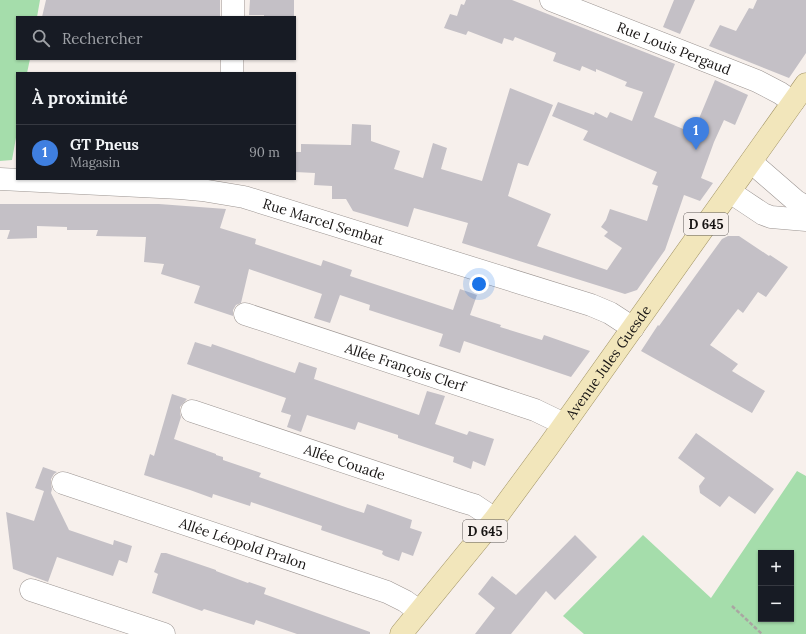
<!DOCTYPE html>
<html lang="fr">
<head>
<meta charset="utf-8">
<style>
	body { margin:0; font-family:Lora,serif; background:#242831; color:#f1f3f6 }
	.controls { position:absolute; right:12px; bottom:12px; display:grid; overflow:hidden; border-radius:0px; box-shadow:0 1px 3px #0004 }
	.controls button { width:36px; height:36px; display:grid; place-items:center; padding:0; border:0; border-bottom:1px solid #363941; background:#171b24; color:#f1f3f6; font:20px sans-serif }
	.you { position:absolute; left:479px; top:284px; width:14px; height:14px; margin:-10px; border:3px solid #fff; border-radius:50%; background:#1a73e8; box-shadow:0 0 0 6px #1a73e833 }
	.badge { display:grid; place-items:center; width:26px; height:26px; border-radius:50%; background:#287277; color:#fff; font-size:13px; font-weight:700 }
	.pin { position:absolute; translate:-50% -33px; filter:drop-shadow(0 1px 2px #0008) }
	.pin::after { content:''; position:absolute; top:21px; width:14px; height:12px; background:inherit; clip-path:polygon(0 0,100% 0,50% 100%) }
	.list { margin:0; padding:0; list-style:none }
	h2 { display:flex; justify-content:space-between; align-items:center; height:52px; margin:0; padding:0 16px; font-size:17px }
	h2 small { font-size:13px; font-weight:400; color:#9ea1a6 }
	.list li { display:grid; grid-template-columns:26px 1fr auto; gap:12px; align-items:center; box-sizing:border-box; height:56px; padding:0 16px; border-top:1px solid #363941 }
	.list b { display:block; font-size:15px; white-space:nowrap }
	.list p { margin:0; font-size:13px; white-space:nowrap; color:#9ea1a6 }
	.list em { font-size:13px; font-style:normal; color:#9ea1a6 }
	.icon { flex:none; width:22px; height:22px; fill:none; stroke:currentColor; stroke-width:2; stroke-linecap:round; stroke-linejoin:round }
	.map { position:relative; flex:none; width:806px; height:634px; overflow:hidden }
	.search { position:absolute; background:#171b24; box-shadow:0 1px 3px #0004; left:16px; top:16px; width:280px; height:44px; display:flex; align-items:center; gap:10px; box-sizing:border-box; padding:0 14px; border-radius:0px; color:#9ea1a6; font-size:15px }
	.panel { position:absolute; background:#171b24; box-shadow:0 1px 3px #0004; left:16px; top:72px; width:280px; height:108px; border-radius:0px }
	.map>svg:first-child { display:block }
	.green { fill:#a5ddab; fill-rule:evenodd }
	.building { fill:#c4c0c6 }
	.lines { fill:none; stroke-linecap:round; stroke-linejoin:round }
	.minor-casing { stroke:#9b9491; stroke-width:23 }
	.major-casing { stroke:#a09263; stroke-width:23 }
	.path { stroke:#aaa5a2; stroke-width:2.5; stroke-dasharray:4 2; stroke-linecap:butt }
	.minor { stroke:#fff; stroke-width:22 }
	.major { stroke:#f2e6bb; stroke-width:22 }
	.labels { text-anchor:middle; dominant-baseline:central; stroke-width:3.5; stroke-linejoin:round; paint-order:stroke }
	.shield { fill:#f7f0ec; stroke:#5b5755; stroke-width:1 }
	.shield-label { font-size:13px; font-weight:bold; fill:#181514 }
	.street-label { font-size:14px; fill:#181514; stroke:#f7f0ec }
</style>
</head>
<body>
<div class="map">
<svg width="806" height="634" viewBox="0 0 806 634">
	<rect width="100%" height="100%" fill="#f7f0ec"/>
	<!-- green -->
	<path class="green" d="M0,0H40L37,17H17V59H30L27,73H17V132L12,160L0,161Z
		M797,471L806,476V634H584L563,616L643,535L711,598ZM761,553H791V619H761Z"/>
	<!-- building -->
	<path class="building" d="M46,0H220V17H42Z
		M250,0H294V17H264V15H249Z
		M466,0H512L675,64L654,117L693,133L715,80L748,95L735,125L724,120L714,142L701,178L713,183L700,201L684,195L665,250L637,290L625,294L462,243L468,223L414,208L408,227L353,211L346,199H332V186L314,185L315,173L295,172V152H301V144L351,145L352,124L371,125V141L400,151L394,169L423,178L433,143L447,148L441,169L482,181L510,88L553,105L528,166L518,163L508,196L551,214L537,246L607,270L622,248L604,236L608,232L601,227L606,220L610,209L647,221L658,186L652,184L657,172L583,140L588,131L552,116L558,102L594,115L595,112L607,118L610,112L632,121L643,92L625,86L627,82L596,69V72L582,66L580,71L553,61L556,53L515,37L513,41L504,38L502,44L468,31L466,35L444,28L450,14L457,16L461,4L464,5Z
		M674,0H695L680,34L663,27Z
		M757,0H806V53L789,78L709,46L720,25L736,31L749,8L753,9Z
		M0,204H159L226,209L220,228L256,239L255,244L321,266L323,260L352,270L350,276L453,310L460,289L477,295L470,315L501,325L500,327L542,340L544,335L590,351L571,377L464,341L460,353L439,346L443,334L369,310L370,305L340,295L330,323L314,318L322,294L249,269L241,303L236,305L233,310V316L194,303L200,286L161,274L164,264L144,262L146,237L96,236L98,230H67V227L37,226V238L7,239L10,230H0Z
		M728,236H739L769,256L770,255L788,267L766,297L758,292L743,313L738,309L710,345L738,364L732,371L765,391L752,413L641,351L658,325L659,326L722,239Z
		M195,342L211,347L212,344L295,373L299,362L317,368L314,379L419,415L427,391L445,396L435,424L467,435L469,431L494,439L485,466L473,461L471,469L453,462L454,457L398,438V435L358,422L355,430L307,415L301,432L287,427L291,415L281,412L286,398L187,364Z
		M172,394L187,399L180,407V413L181,417L174,439L216,454V455L223,457V460L261,473L259,477L348,508L364,513L367,504L412,520L410,528L422,532L413,556L402,552L399,561L385,556L382,554L383,551L321,530L322,526L251,502L250,506L213,494L212,498L190,490L144,475L150,454L154,456Z
		M696,433L774,489L755,514L729,496L720,507L700,493L699,486L705,478L678,458Z
		M43,467L57,472L54,474L51,479V485L52,489L51,493L69,530L113,545L114,540L132,546L127,563L119,560L113,576L57,557L48,582L13,569L6,512L34,521L44,491L35,488Z
		M575,535L597,557L555,600L546,591L511,634H475L495,608L478,594L492,576L516,595Z
		M161,553H166L216,570V571L248,583L249,582L266,588L264,594L370,632V634H297L256,620L254,625L204,609L202,611L152,593L158,574L154,572Z"/>
	<g class="lines">
		<!-- minor casing -->
		<g class="minor-casing">
			<g id="minor">
				<path id="s1" d="M551,0L757,81L780,93L793,102"/>
				<path d="M233,17V0"/>
				<path d="M232,73V59"/>
				<path d="M751,162L796,201L806,207"/>
				<path id="s2" d="M0,179L180,188L202,190L244,197L591,305L610,313L633,328"/>
				<path d="M730,192L763,214L771,217L806,220"/>
				<path id="s3" d="M245,314L535,410L564,424"/>
				<path id="s4" d="M192,411L464,502L474,505L495,519"/>
				<path id="s5" d="M63,483L387,592L405,601L419,611"/>
				<path d="M31,590L164,634"/>
			</g>
		</g>
		<!-- major casing -->
		<g class="major-casing">
			<g id="major">
				<path id="s6" d="M401,634L495,519L548,447L806,84"/>
			</g>
		</g>
		<!-- path -->
		<path class="path" d="M732,606L762,634"/>
		<!-- minor -->
		<use href="#minor" class="minor"/>
		<!-- major -->
		<use href="#major" class="major"/>
	</g>
	<g class="labels">
		<!-- shield labels -->
		<g class="shield">
			<rect x="684" y="213" width="44" height="22" rx="3"/>
			<rect x="463" y="520" width="44" height="22" rx="3"/>
		</g>
		<g class="shield-label">
			<text x="706" y="224">D 645</text>
			<text x="485" y="531">D 645</text>
		</g>
		<!-- street labels -->
		<g class="street-label">
			<text stroke="none"><textPath href="#s1" startOffset="132">Rue Louis Pergaud</textPath></text>
			<text stroke="none"><textPath href="#s2" startOffset="328">Rue Marcel Sembat</textPath></text>
			<text stroke="none"><textPath href="#s6" startOffset="342">Avenue Jules Guesde</textPath></text>
			<text stroke="none"><textPath href="#s3" startOffset="169">Allée François Clerf</textPath></text>
			<text stroke="none"><textPath href="#s4" startOffset="161">Allée Couade</textPath></text>
			<text stroke="none"><textPath href="#s5" startOffset="190">Allée Léopold Pralon</textPath></text>
		</g>
	</g>
</svg>
<div class="controls">
<button>+</button>
<button>−</button>
</div>
<div class="you"></div>
<div class="pin badge" style="left:696px;top:150px;background:#3f7fe0">1</div>
<div class="search"><svg class="icon" aria-label="search" viewBox="0 0 24 24"><circle cx="10" cy="10" r="6"/><path d="M15 15l6 6"/></svg>Rechercher</div>
<section class="panel">
<h2>À proximité<small></small></h2>
<ul class="list">
<li><span class="badge" style="background:#3f7fe0">1</span><div><b>GT Pneus</b><p>Magasin</p></div><em>90 m</em></li>
</ul>
</section>
</div>
</body>
</html>
